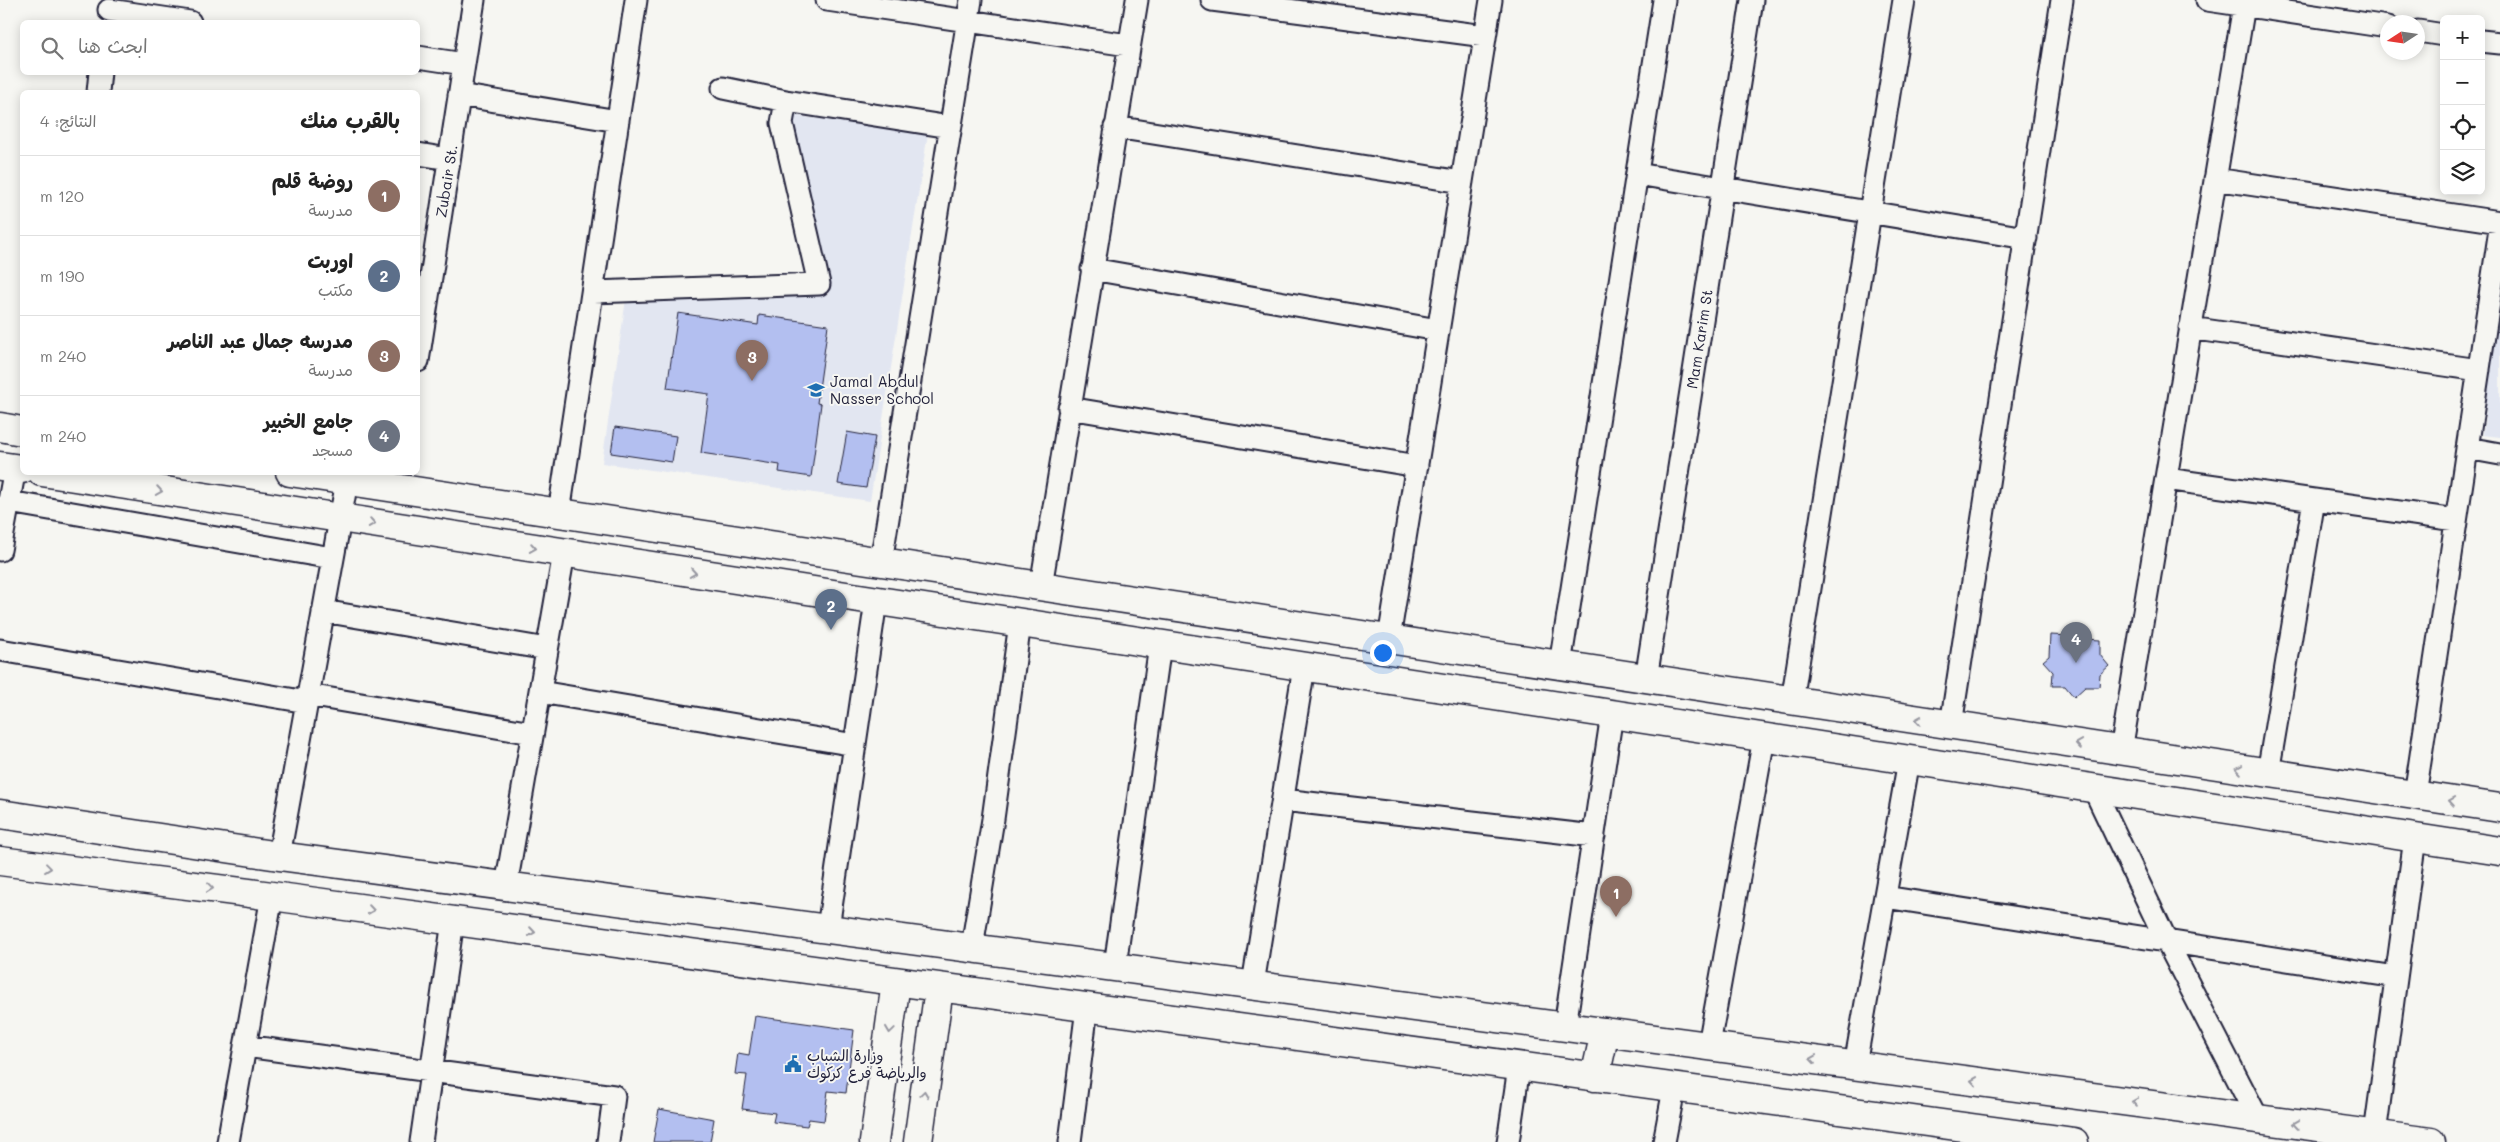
<!DOCTYPE html>
<html lang="ar">
<head>
<meta charset="utf-8">
<style>
	body { margin:0; font-family:Mali,"Playpen Sans Arabic",sans-serif; background:#f6f6f6; color:#222; direction:rtl }
	.controls { position:absolute; right:15px; top:15px; display:grid; overflow:hidden; border-radius:8px; box-shadow:0 2px 12px #0003 }
	.controls button { width:45px; height:45px; display:grid; place-items:center; padding:0; border:0; border-bottom:1px solid #e0e0e0; background:#fff; color:#222; font:25px sans-serif }
	.compass { position:absolute; left:2380px; top:15px; width:45px; height:45px; border-radius:50%; background:#fff; box-shadow:0 2px 12px #0003; rotate:258deg }
	.you { position:absolute; left:1382px; top:652px; width:18px; height:18px; margin:-12px; border:4px solid #fff; border-radius:50%; background:#1a73e8; box-shadow:0 0 0 8px #1a73e833 }
	.badge { display:grid; place-items:center; width:32px; height:32px; border-radius:50%; background:#db2777; color:#fff; font-size:16px; font-weight:700 }
	.pin { position:absolute; translate:-50% -41px; filter:drop-shadow(0 1px 2px #0008) }
	.pin::after { content:''; position:absolute; top:26px; width:18px; height:15px; background:inherit; clip-path:polygon(0 0,100% 0,50% 100%) }
	.list { margin:0; padding:0; list-style:none }
	h2 { display:flex; justify-content:space-between; align-items:center; height:65px; margin:0; padding:0 20px; font-size:21px }
	h2 small { font-size:16px; font-weight:400; color:#767676 }
	.list li { display:grid; grid-template-columns:32px 1fr auto; gap:15px; align-items:center; box-sizing:border-box; height:80px; padding:0 20px; border-top:1px solid #e0e0e0 }
	.list b { display:block; font-size:19px; white-space:nowrap }
	.list p { margin:0; font-size:16px; white-space:nowrap; color:#767676 }
	.list em { font-size:16px; font-style:normal; color:#767676 }
	.icon { flex:none; width:28px; height:28px; fill:none; stroke:currentColor; stroke-width:2; stroke-linecap:round; stroke-linejoin:round }
	.map { position:relative; flex:none; width:2500px; height:1142px; overflow:hidden; direction:ltr }
	.search { position:absolute; background:#fff; box-shadow:0 2px 12px #0003; left:20px; top:20px; width:400px; height:55px; display:flex; align-items:center; gap:12px; box-sizing:border-box; padding:0 18px; border-radius:8px; color:#767676; font-size:19px }
	.panel { position:absolute; background:#fff; box-shadow:0 2px 12px #0003; left:20px; top:90px; width:400px; height:385px; border-radius:8px; direction:rtl }
	.map>svg:first-child { display:block }
	.built { fill:#e2e6f1 }
	.building { fill:#b3bff0; stroke:#22223b }
	.lines { fill:none; stroke-linecap:round; stroke-linejoin:round }
	.minor-casing { stroke:#22223b; stroke-width:25 }
	.tertiary-casing { stroke:#22223b; stroke-width:31 }
	.minor { stroke:#f6f6f2; stroke-width:21 }
	.tertiary { stroke:#f6f6f2; stroke-width:28 }
	.oneway { stroke:#9797a0 }
	.labels { text-anchor:middle; dominant-baseline:central; stroke-width:4; stroke-linejoin:round; paint-order:stroke }
	.street-label { font-size:15px; fill:#22223b; stroke:#f6f6f2 }
	.poi-label { font-size:15px; fill:#22223b; stroke:#f6f6f2; text-anchor:start }
</style>
</head>
<body>
<div class="map">
<svg width="2500" height="1142" viewBox="0 0 2500 1142">
	<rect width="100%" height="100%" fill="#f6f6f2"/>
	<filter id="ink" filterUnits="userSpaceOnUse"><feTurbulence type="fractalNoise" baseFrequency=".02" numOctaves="2"/><feDisplacementMap in="SourceGraphic" scale="10" xChannelSelector="R" yChannelSelector="G"/><feConvolveMatrix kernelMatrix="1 2 1 2 8 2 1 2 1" color-interpolation-filters="sRGB"/></filter>
	<g filter="url(#ink)">
		<!-- built -->
		<path class="built" d="M789,115L928,133L870,501L602,463L626,299L828,294Z
			M2500,283V437L2483,435Z"/>
		<!-- building -->
		<path class="building" d="M678,313L758,325L759,315L828,325L817,403L821,404L811,477L779,472L780,465L701,453L709,394L667,388Z
			M615,427L676,436L672,462L611,453Z
			M847,432L875,437L866,488L838,484Z
			M2078,630L2086,639L2100,640V655L2109,666L2100,674L2099,687H2085L2074,697L2065,686H2052L2053,672L2043,661L2049,656L2050,635L2072,636Z
			M755,1016L854,1030L846,1093L828,1091L824,1121L809,1119L807,1126L773,1122L775,1113L742,1109L747,1075L735,1074L738,1053L749,1055Z
			M659,1109L714,1119L710,1142H653Z"/>
		<g class="lines">
			<!-- minor casing -->
			<g class="minor-casing">
				<path id="minor" d="M827,0L1128,45
					M1212,0L1485,36
					M2207,0L2388,27
					M109,10L190,22
					M2418,31L2444,35
					M2481,41L2500,43
					M418,57L464,64
					M723,88L786,101L950,127
					M98,92L100,72
					M459,95L618,121
					M1115,127L1462,182
					M418,154L449,159
					M1637,174L2026,238
					M2215,179L2500,222
					M1092,269L1438,330
					M593,292L819,284L782,123L786,101
					M2190,328L2479,370
					M418,361L474,0
					M1069,408L1417,466
					M2467,448L2500,454
					M2166,479L2456,520
					M9,502L332,558
					M559,513L636,0
					M0,550L15,468
					M881,562L971,0
					M1041,586L1137,0
					M323,611L547,649
					M1389,639L1491,0
					M0,650L307,702
					M1560,665L1664,0
					M1646,679L1752,0
					M540,692L855,745
					M308,695L532,733
					M1792,701L1904,0
					M1951,725L2062,0
					M2121,751L2244,5
					M2268,773L2314,500
					M2093,787L2167,942L2258,1119
					M2415,795L2500,229
					M1283,800L1594,836
					M279,856L347,481
					M506,886L564,553
					M1885,897L2396,977
					M828,928L876,601
					M972,947L993,819L1020,623
					M1115,966L1160,645
					M1253,984L1304,667
					M1565,1026L1612,714
					M1709,1045L1764,738
					M245,1046L614,1096L608,1142
					M1855,1065L1909,760
					M2375,1134L2415,838
					M228,1142L272,896
					M421,1142L453,921
					M1070,1142L1087,1008
					M1508,1142L1519,1067
					M1664,1142L1674,1089"/>
			</g>
			<!-- tertiary casing -->
			<g class="tertiary-casing">
				<path id="tertiary" d="M0,427L22,431
					M0,466L22,469
					M42,472L2500,851
					M290,472L2500,808
					M0,814L279,856L2431,1142
					M0,861L272,896L2074,1142
					M1595,1077L1605,1032
					M874,1142L896,982
					M918,1142L939,988"/>
			</g>
			<!-- minor -->
			<use href="#minor" class="minor"/>
			<!-- tertiary -->
			<use href="#tertiary" class="tertiary"/>
		</g>
		<!-- one-way arrows -->
		<defs><path id="oneway-chevron" d="M-2-3.5L2.5 0L-2 3.5" fill="none" stroke-width="1.6" stroke-linecap="round" stroke-linejoin="round" transform="scale(1.25)"/></defs>
		<g class="oneway">
			<use href="#oneway-chevron" transform="translate(159 491) rotate(9)"/>
			<use href="#oneway-chevron" transform="translate(372 523) rotate(9)"/>
			<use href="#oneway-chevron" transform="translate(533 548) rotate(9)"/>
			<use href="#oneway-chevron" transform="translate(693 573) rotate(9)"/>
			<use href="#oneway-chevron" transform="translate(1918 720) rotate(-171)"/>
			<use href="#oneway-chevron" transform="translate(2079 744) rotate(-171)"/>
			<use href="#oneway-chevron" transform="translate(2239 769) rotate(-171)"/>
			<use href="#oneway-chevron" transform="translate(2452 801) rotate(-171)"/>
			<use href="#oneway-chevron" transform="translate(48 868) rotate(7)"/>
			<use href="#oneway-chevron" transform="translate(210 888) rotate(7)"/>
			<use href="#oneway-chevron" transform="translate(371 910) rotate(8)"/>
			<use href="#oneway-chevron" transform="translate(532 932) rotate(8)"/>
			<use href="#oneway-chevron" transform="translate(890 1030) rotate(98)"/>
			<use href="#oneway-chevron" transform="translate(1813 1059) rotate(-172)"/>
			<use href="#oneway-chevron" transform="translate(1974 1081) rotate(-172)"/>
			<use href="#oneway-chevron" transform="translate(924 1094) rotate(-82)"/>
			<use href="#oneway-chevron" transform="translate(2135 1102) rotate(-172)"/>
			<use href="#oneway-chevron" transform="translate(2296 1124) rotate(-172)"/>
		</g>
	</g>
	<!-- icons -->
	<defs>
		<g id="school-bare" transform="scale(1.35)"><path d="M0-5L7-2L0 1L-7-2ZM-4 1L0 2.5L4 1V4Q0 6-4 4Z" fill="#1f6fb2" stroke="#f6f6f2" stroke-width="2.5" paint-order="stroke"/></g>
		<g id="civic-bare" transform="scale(1.35)"><path d="M-.6-6.5H3V-4.5H.6V-3L4-1V1h2V6H-6V1h2V-1L-.6-3ZM-1.2 2.5V6h2.4V2.5Z" fill="#1f6fb2" stroke="#f6f6f2" stroke-width="2.5" paint-order="stroke"/></g>
	</defs>
	<g fill-rule="evenodd">
		<use href="#school-bare" x="816" y="390"/>
		<use href="#civic-bare" x="793" y="1064"/>
	</g>
	<g class="labels">
		<!-- street labels -->
		<g class="street-label">
			<text transform="translate(446 181) rotate(-81)">Zubair St.</text>
			<text transform="translate(1699 339) rotate(-81)">Mam Karim St</text>
		</g>
		<!-- poi labels -->
		<g class="poi-label">
			<text x="830" y="381">Jamal Abdul<tspan x="830" dy="17">Nasser School</tspan></text>
			<text x="807" y="1055">وزارة الشباب<tspan x="807" dy="17">والرياضة فرع كركوك</tspan></text>
		</g>
	</g>
</svg>
<div class="controls">
<button>+</button>
<button>−</button>
<button><svg class="icon" aria-label="locate" viewBox="0 0 24 24"><circle cx="12" cy="12" r="6"/><path d="M12 2v4M12 18v4M2 12h4M18 12h4"/></svg></button>
<button><svg class="icon" aria-label="layers" viewBox="0 0 24 24"><path d="M12 4l9 5-9 5-9-5zM3 14l9 5 9-5"/></svg></button>
</div>
<svg class="compass" viewBox="-18 -18 36 36"><path d="M0-13l5 13h-10z" fill="#e53935"/><path d="M0 13l5-13h-10z" fill="#767676"/></svg>
<div class="you"></div>
<div class="pin badge" style="left:1616px;top:917px;background:#8d6e63">1</div>
<div class="pin badge" style="left:831px;top:630px;background:#5c6f8a">2</div>
<div class="pin badge" style="left:752px;top:381px;background:#8d6e63">3</div>
<div class="pin badge" style="left:2076px;top:663px;background:#6b7280">4</div>
<div class="search"><svg class="icon" aria-label="search" viewBox="0 0 24 24"><circle cx="10" cy="10" r="6"/><path d="M15 15l6 6"/></svg>ابحث هنا</div>
<section class="panel">
<h2>بالقرب منك<small>النتائج: 4</small></h2>
<ul class="list">
<li><span class="badge" style="background:#8d6e63">1</span><div><b>روضة قلم</b><p>مدرسة</p></div><em>120 m</em></li>
<li><span class="badge" style="background:#5c6f8a">2</span><div><b>اوربت</b><p>مكتب</p></div><em>190 m</em></li>
<li><span class="badge" style="background:#8d6e63">3</span><div><b>مدرسه جمال عبد الناصر</b><p>مدرسة</p></div><em>240 m</em></li>
<li><span class="badge" style="background:#6b7280">4</span><div><b>جامع الخبير</b><p>مسجد</p></div><em>240 m</em></li>
</ul>
</section>
</div>
</body>
</html>
